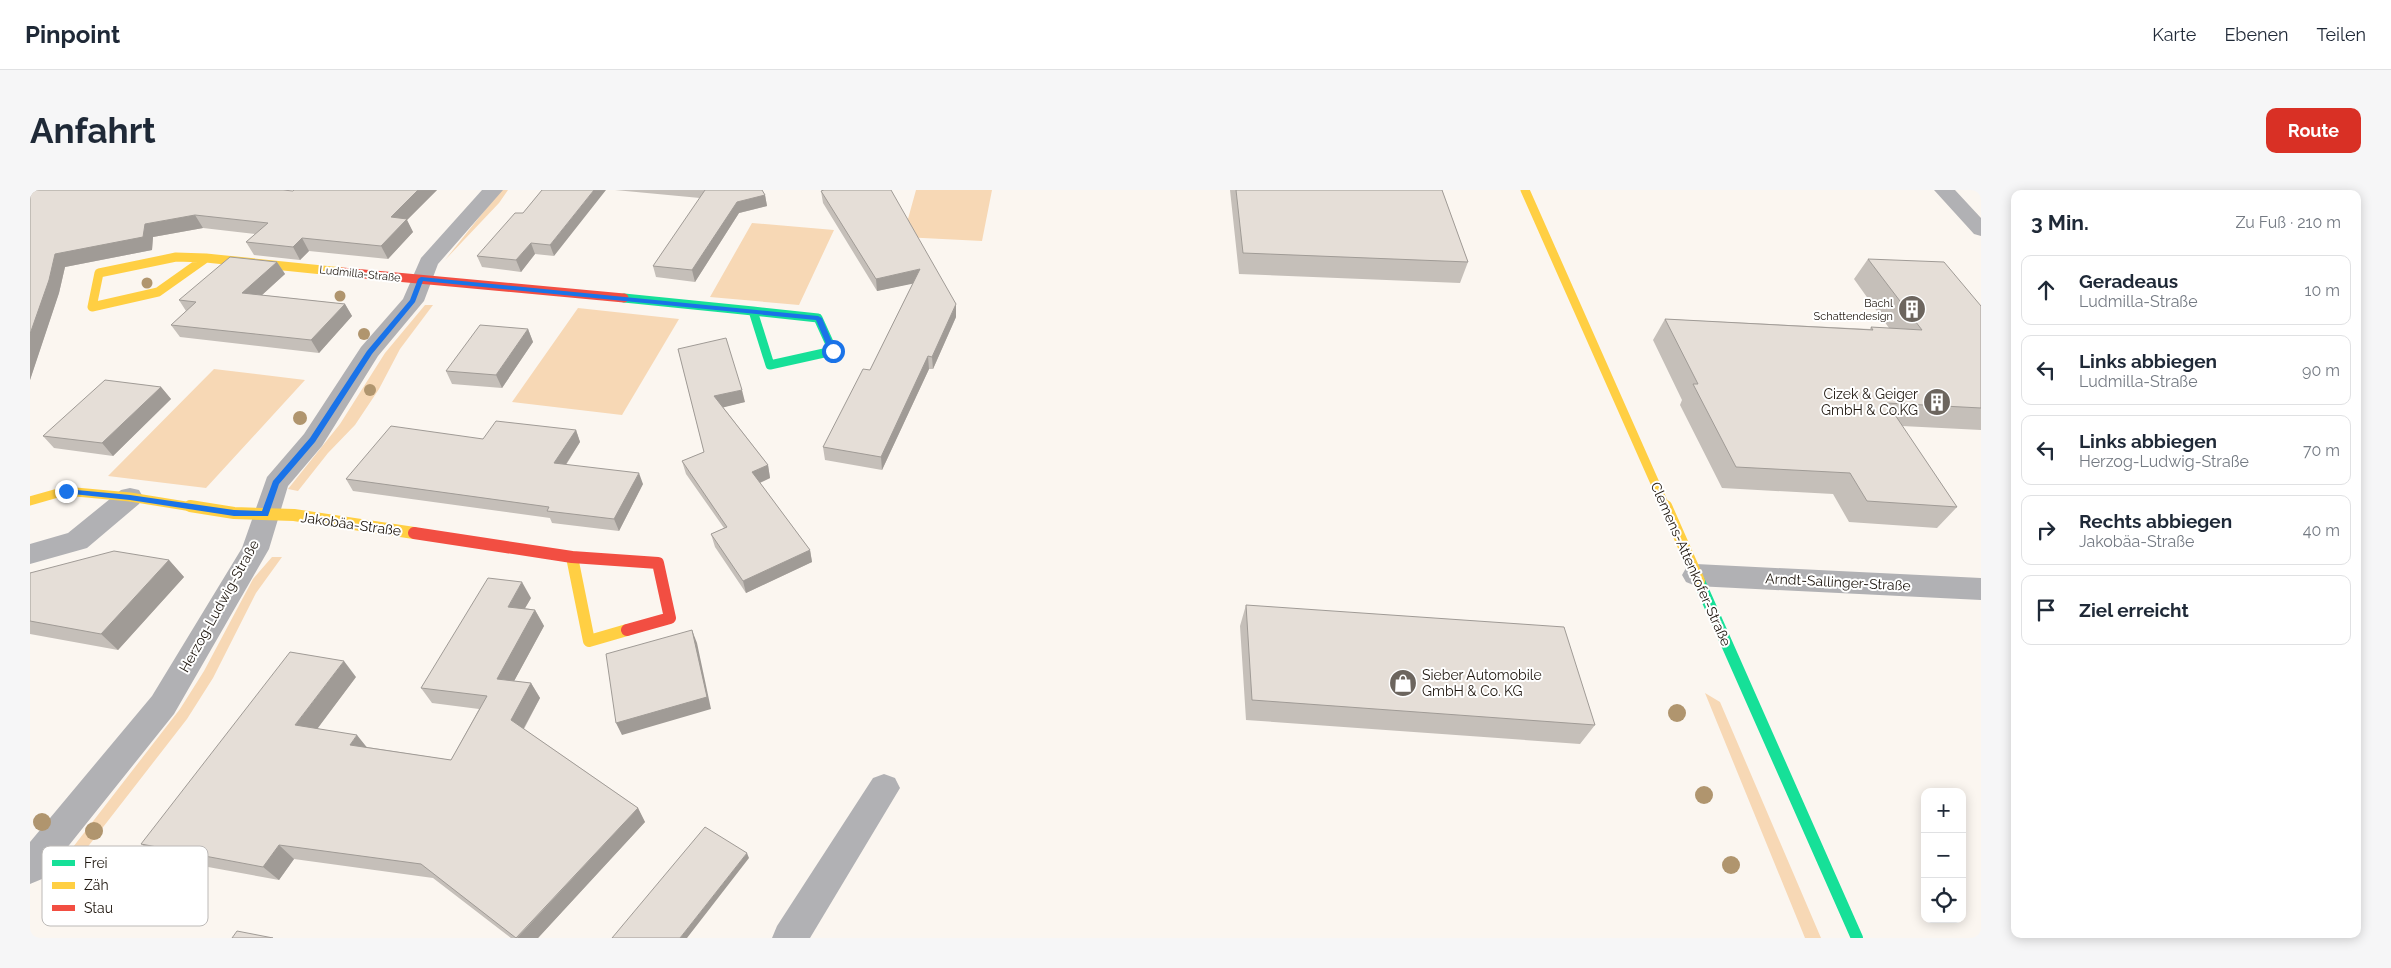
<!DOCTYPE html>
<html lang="de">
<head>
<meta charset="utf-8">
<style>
	body { margin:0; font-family:Raleway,sans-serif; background:#f6f6f7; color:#1f2937 }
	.controls { position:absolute; right:15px; bottom:15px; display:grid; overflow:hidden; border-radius:10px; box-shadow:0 2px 12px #0003 }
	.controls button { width:45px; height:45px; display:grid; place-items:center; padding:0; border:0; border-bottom:1px solid #e0e1e3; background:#fff; color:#1f2937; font:25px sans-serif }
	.stop { position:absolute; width:15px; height:15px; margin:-11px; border:4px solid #1a73e8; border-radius:50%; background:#fff }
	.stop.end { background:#1a73e8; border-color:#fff; box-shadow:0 1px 5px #0008 }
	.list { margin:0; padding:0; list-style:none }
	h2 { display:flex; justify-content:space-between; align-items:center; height:65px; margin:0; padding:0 20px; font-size:21px }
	h2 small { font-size:16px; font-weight:400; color:#747a83 }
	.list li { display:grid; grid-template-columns:32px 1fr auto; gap:15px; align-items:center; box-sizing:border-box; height:70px; margin:0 10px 10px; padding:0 10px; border:1px solid #e0e1e3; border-radius:10px }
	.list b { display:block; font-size:19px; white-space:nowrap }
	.list p { margin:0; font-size:16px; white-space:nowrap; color:#747a83 }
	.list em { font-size:16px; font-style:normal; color:#747a83 }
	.icon { flex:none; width:28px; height:28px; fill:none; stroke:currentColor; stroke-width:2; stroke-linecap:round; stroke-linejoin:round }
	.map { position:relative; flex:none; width:1951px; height:748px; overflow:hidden; border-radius:10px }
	header { display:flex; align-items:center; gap:30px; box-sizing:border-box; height:70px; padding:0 25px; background:#fff; border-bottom:1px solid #e0e1e3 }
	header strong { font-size:24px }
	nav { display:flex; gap:28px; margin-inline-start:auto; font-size:18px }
	.intro { display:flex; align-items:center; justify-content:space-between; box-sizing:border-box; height:120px; padding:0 30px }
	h1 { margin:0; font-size:35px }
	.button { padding:12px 22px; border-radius:10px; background:#d93025; color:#fff; font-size:18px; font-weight:700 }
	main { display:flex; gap:30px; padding:0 30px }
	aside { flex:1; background:#fff; border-radius:10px; box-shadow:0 2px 12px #0003 }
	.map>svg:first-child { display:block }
	.green { fill:#f7d8b5 }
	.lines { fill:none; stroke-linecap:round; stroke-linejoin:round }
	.street { fill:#b1b1b4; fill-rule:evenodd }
	.fast-far1 { stroke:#16e098; stroke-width:9 }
	.fast { stroke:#16e098; stroke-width:12 }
	.slow-far1 { stroke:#ffcf43; stroke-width:9 }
	.slow { stroke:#ffcf43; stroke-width:12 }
	.jam-far1 { stroke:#f24e42; stroke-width:9 }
	.jam { stroke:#f24e42; stroke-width:12 }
	.tree { fill:#b0956e }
	.wall { fill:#c5bfb9 }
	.shaded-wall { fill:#a09b96 }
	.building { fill:#e5ded7; stroke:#a09b96 }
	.route { fill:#1a73e8 }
	.labels { text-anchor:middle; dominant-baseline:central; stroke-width:4; stroke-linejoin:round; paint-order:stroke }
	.far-street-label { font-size:11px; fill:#1f170f; stroke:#fff }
	.far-poi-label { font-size:11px; fill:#1f170f; stroke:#fff; text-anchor:end }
	.poi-label { font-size:14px; fill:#1f170f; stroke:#fff; text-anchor:end }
	.street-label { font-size:14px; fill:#1f170f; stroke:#fff }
	.key { fill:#fff; stroke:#bcb9b7; stroke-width:1 }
	.key-label { font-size:14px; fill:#1f170f }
</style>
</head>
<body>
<header>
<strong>Pinpoint</strong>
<nav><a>Karte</a><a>Ebenen</a><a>Teilen</a></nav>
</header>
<div class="intro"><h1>Anfahrt</h1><a class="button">Route</a></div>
<main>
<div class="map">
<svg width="1951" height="748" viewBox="0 0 1951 748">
	<rect width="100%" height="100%" fill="#fbf6f0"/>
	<!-- green -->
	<path class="green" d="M471,0H478L469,13L415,70Z
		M886,0H962L952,51L873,47Z
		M722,33L804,40L769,115L680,107Z
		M395,115H403L370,159L349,199L325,235L298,263L268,301L258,299L310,234L355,163Z
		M548,118L649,129L592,225L482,212Z
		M184,179L275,190L176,298L78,286Z
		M242,367H252L226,403L183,488L157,529L46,672L33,670L150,519L174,481L223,389Z
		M1675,503L1690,512L1791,748H1775Z"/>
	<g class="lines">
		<!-- street -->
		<path class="street" d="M452,0H473L408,74L394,111L348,166L292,256L258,296L239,359L144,524L12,689L0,694V652L122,506L212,358L237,287L274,244L331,157L373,109L391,68Z
			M1904,0H1925L1951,28V46L1944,44Z
			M100,298L109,300L113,307L109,314L57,358L0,374V354L38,343L91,300Z
			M1666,374L1951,388V410L1666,396L1656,392L1652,385L1656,378Z
			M854,584L865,588L870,598L780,748H742L747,736L843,588Z"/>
		<!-- fast-far1 -->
		<path class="fast-far1" d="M594,108L723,121
			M723,121L788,128L803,161L740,175Z"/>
		<!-- fast -->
		<path class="fast" d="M1669,391L1827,748"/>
		<!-- slow-far1 -->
		<path class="slow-far1" d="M1495,0L1636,318
			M146,67L176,68L128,102L62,117L69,83Z
			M176,68L312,82
			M0,311L35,301L100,307L168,318"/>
		<!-- slow -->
		<path class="slow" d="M160,316L204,323L264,325L384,343
			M1636,316L1669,391
			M542,367L559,451L597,440"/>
		<!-- jam-far1 -->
		<path class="jam-far1" d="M312,82L594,108"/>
		<!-- jam -->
		<path class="jam" d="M384,343L542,367L628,373L640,428L597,440"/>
	</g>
	<!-- trees -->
	<g class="tree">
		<circle cx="117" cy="93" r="5.5"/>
		<circle cx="310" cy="106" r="5.5"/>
		<circle cx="334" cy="144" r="6"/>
		<circle cx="340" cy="200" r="6"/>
		<circle cx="270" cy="228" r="7"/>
		<circle cx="1647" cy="523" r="9"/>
		<circle cx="1674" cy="605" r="9"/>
		<circle cx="12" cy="632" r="9"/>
		<circle cx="64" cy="641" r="9"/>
		<circle cx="1701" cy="675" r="9"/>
	</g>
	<!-- wall -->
	<path class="wall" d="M0,0L263,1L264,0H407L377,30L383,42L358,69L279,61L270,70L224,65L216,52L225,44L173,38L123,47L122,60L35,77L29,103L0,190Z
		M512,0L524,66L505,64L491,82L452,77L447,66L493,23Z
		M585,0H732L735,5L737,16L709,23L665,92L626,87L623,76L670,8Z
		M1200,0H1412L1438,72L1430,93L1209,84Z
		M791,1L926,127L903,179H899L852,280L795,270L793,257L840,180L883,93L847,101L793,13Z
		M1838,69L1951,116V240L1872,236L1927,317L1907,338L1819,332L1803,304L1692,298L1650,215L1652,210L1623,150L1635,129L1840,139L1841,137L1859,138L1824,89Z
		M247,72L255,84L232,105L315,114L322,126L289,163L150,147L141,135L156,121L149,110Z
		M498,139L503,152L472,198L422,194L416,181Z
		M648,159L715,212L693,217L738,275L740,288L730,293L780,360L782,372L716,403L685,357L681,344L694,338L656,284L652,271L674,262Z
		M131,197L141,209L83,266L24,258L13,246Z
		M546,240L550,252L536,275L613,294L589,341L522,333L520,328L323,301L316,289L453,249Z
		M139,370L154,387L88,460L0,444V383Z
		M501,408L495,418L505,420L514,436L484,491L501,493L510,508L494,539L608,618L615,632L508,748H481L403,688L264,669L249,690L129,668L111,654L326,487L287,538L337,557L421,570L449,519L402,513L391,498Z
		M1216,415L1565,535L1550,554L1216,530L1210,436Z"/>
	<!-- shaded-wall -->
	<path class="shaded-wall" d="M388,0H407L377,30L383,42L358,69L351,56L361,27Z
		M564,0H576L524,66L520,55Z
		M735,5L737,16L709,23L665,92L662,80L707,12Z
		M165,25L173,38L123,47L122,60L35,77L29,103L0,190V144L25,64L115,34Z
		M272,48L279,61L270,70L263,57Z
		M501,53L505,64L491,82L486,70Z
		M247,72L255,84L220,116L212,103Z
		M890,79L891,92L847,101L846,89Z
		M315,114L322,126L289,163L281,150Z
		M926,114V127L903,179L902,167Z
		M498,139L503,152L472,198L466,185Z
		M898,166L899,179L852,280L851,267Z
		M131,197L141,209L83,266L72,253Z
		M712,200L715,212L687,219L684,206Z
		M546,240L550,252L529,285L524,273Z
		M738,275L740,288L725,295L722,282Z
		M609,283L613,294L589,341L584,329Z
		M780,360L782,372L716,403L713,391Z
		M139,370L154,387L88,460L71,444Z
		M492,392L501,408L487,432L478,417Z
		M505,420L514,436L477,504L467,489Z
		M662,440L667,453L681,519L592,545L586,533Z
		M314,471L326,487L279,550L265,535Z
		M501,493L510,508L490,545L481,530Z
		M327,545L339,560L320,555Z
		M608,618L615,632L508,748H487Z
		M249,655L264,669L249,690L233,677Z
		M717,663L719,668L657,748H650Z"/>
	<!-- building -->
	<path class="building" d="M0,0H253L263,1L264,0H388L361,27L377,29L351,56L272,48L263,57L216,52L238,33L165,25L115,34L113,47L25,64L19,90L0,144Z
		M512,0H564L520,55L501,53L486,70L447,66L485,23H493Z
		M675,0H732L735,5L707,12L662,80L623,76Z
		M794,0H861L926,114L902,167L898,166L851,267L793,257L833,179L840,180L890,79L846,89L791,1Z
		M1206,0H1412L1438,72L1213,63Z
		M200,67L247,72L212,103L315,114L281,150L141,135L166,112L149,110Z
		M1838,69L1914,72L1951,116V218L1857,213L1927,317L1837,311L1820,283L1706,277L1663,194H1668L1635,129L1843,140L1841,137L1892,140Z
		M450,135L498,139L466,185L416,181Z
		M696,148L712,200L684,206L738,275L722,282L780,360L713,391L681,344L697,337L652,271L674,262L648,159Z
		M75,190L131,197L72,253L13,246Z
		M466,231L546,240L524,273L609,283L584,329L517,321L519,317L316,289L361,236L453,249Z
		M84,361L139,370L71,444L0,431V383Z
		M458,388L492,392L478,417L505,420L467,489L501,493L481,530L608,618L486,748L391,674L249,655L233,677L111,654L260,462L314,471L265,535L327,545L320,555L421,570L457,506L391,498Z
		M1216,415L1534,437L1565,535L1222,510Z
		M662,440L677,507L586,533L576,464Z
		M675,637L717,663L650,748H582Z
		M207,741L243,748H202Z"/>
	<!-- route -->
	<path class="route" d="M391,87L788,126L792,128L806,161L803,163L799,161L786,130L393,91L385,112L342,164L285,252L249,294L238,326H204L100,310L33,303L32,301L36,299L100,305L204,320L232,321L243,291L280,248L337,161L380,110L388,89Z"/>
	<!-- icons -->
	<defs>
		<g id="building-disc" transform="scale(1.4375)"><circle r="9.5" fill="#6c655e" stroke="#fff"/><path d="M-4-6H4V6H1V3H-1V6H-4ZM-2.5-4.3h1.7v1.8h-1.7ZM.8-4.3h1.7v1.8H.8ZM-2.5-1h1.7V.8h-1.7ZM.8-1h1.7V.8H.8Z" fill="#fff"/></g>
		<g id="shop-disc" transform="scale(1.4375)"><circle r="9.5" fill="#6c655e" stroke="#fff"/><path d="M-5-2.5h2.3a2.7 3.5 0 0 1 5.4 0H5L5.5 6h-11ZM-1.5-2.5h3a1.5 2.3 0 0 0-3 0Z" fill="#fff"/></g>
	</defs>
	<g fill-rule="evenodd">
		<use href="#building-disc" x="1882" y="119"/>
		<use href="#building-disc" x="1907" y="212"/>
		<use href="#shop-disc" x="1373" y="493"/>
	</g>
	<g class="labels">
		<!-- far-street labels -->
		<g class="far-street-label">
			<text transform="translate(330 84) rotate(6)">Ludmilla-Straße</text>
		</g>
		<!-- far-poi labels -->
		<g class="far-poi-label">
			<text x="1863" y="113">Bachl<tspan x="1863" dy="13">Schattendesign</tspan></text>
		</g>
		<!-- poi labels -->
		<g class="poi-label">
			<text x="1888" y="204">Cizek &amp; Geiger<tspan x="1888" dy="16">GmbH &amp; Co.KG</tspan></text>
			<text x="1392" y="485" text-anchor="start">Sieber Automobile<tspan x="1392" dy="16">GmbH &amp; Co. KG</tspan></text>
		</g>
		<!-- street labels -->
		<g class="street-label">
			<text transform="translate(321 334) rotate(8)">Jakobäa-Straße</text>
			<text transform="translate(1661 374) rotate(66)">Clemens-Attenkofer-Straße</text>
			<text transform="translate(1808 392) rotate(3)">Arndt-Sallinger-Straße</text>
			<text transform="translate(189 416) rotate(-61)">Herzog-Ludwig-Straße</text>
		</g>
	</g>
	<!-- legend -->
	<rect x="12" y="656" width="166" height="80" rx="8" class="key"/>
	<rect x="22" y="670" width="23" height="6" fill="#16e098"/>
	<rect x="22" y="692" width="23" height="7" fill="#ffcf43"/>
	<rect x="22" y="715" width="23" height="6" fill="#f24e42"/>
	<g class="key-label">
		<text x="54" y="678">Frei</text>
		<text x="54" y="700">Zäh</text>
		<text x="54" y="723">Stau</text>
	</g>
</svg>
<div class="controls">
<button>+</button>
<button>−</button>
<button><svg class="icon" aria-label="locate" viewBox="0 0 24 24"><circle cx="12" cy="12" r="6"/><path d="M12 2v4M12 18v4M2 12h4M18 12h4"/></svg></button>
</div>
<div class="stop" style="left:803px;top:161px"></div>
<div class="stop end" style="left:36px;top:301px"></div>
</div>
<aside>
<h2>3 Min.<small>Zu Fuß · 210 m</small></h2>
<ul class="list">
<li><svg class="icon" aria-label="ahead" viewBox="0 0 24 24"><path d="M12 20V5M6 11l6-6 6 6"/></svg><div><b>Geradeaus</b><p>Ludmilla-Straße</p></div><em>10 m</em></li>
<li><svg class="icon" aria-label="left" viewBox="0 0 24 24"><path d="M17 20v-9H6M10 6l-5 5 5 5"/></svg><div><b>Links abbiegen</b><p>Ludmilla-Straße</p></div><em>90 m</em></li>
<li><svg class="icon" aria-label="left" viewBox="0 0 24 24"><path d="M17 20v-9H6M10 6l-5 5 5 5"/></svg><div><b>Links abbiegen</b><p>Herzog-Ludwig-Straße</p></div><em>70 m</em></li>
<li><svg class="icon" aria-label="right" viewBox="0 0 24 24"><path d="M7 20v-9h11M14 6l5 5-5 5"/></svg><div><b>Rechts abbiegen</b><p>Jakobäa-Straße</p></div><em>40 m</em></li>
<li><svg class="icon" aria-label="arrive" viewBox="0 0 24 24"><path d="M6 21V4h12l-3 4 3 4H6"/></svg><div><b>Ziel erreicht</b></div></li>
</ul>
</aside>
</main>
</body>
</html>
